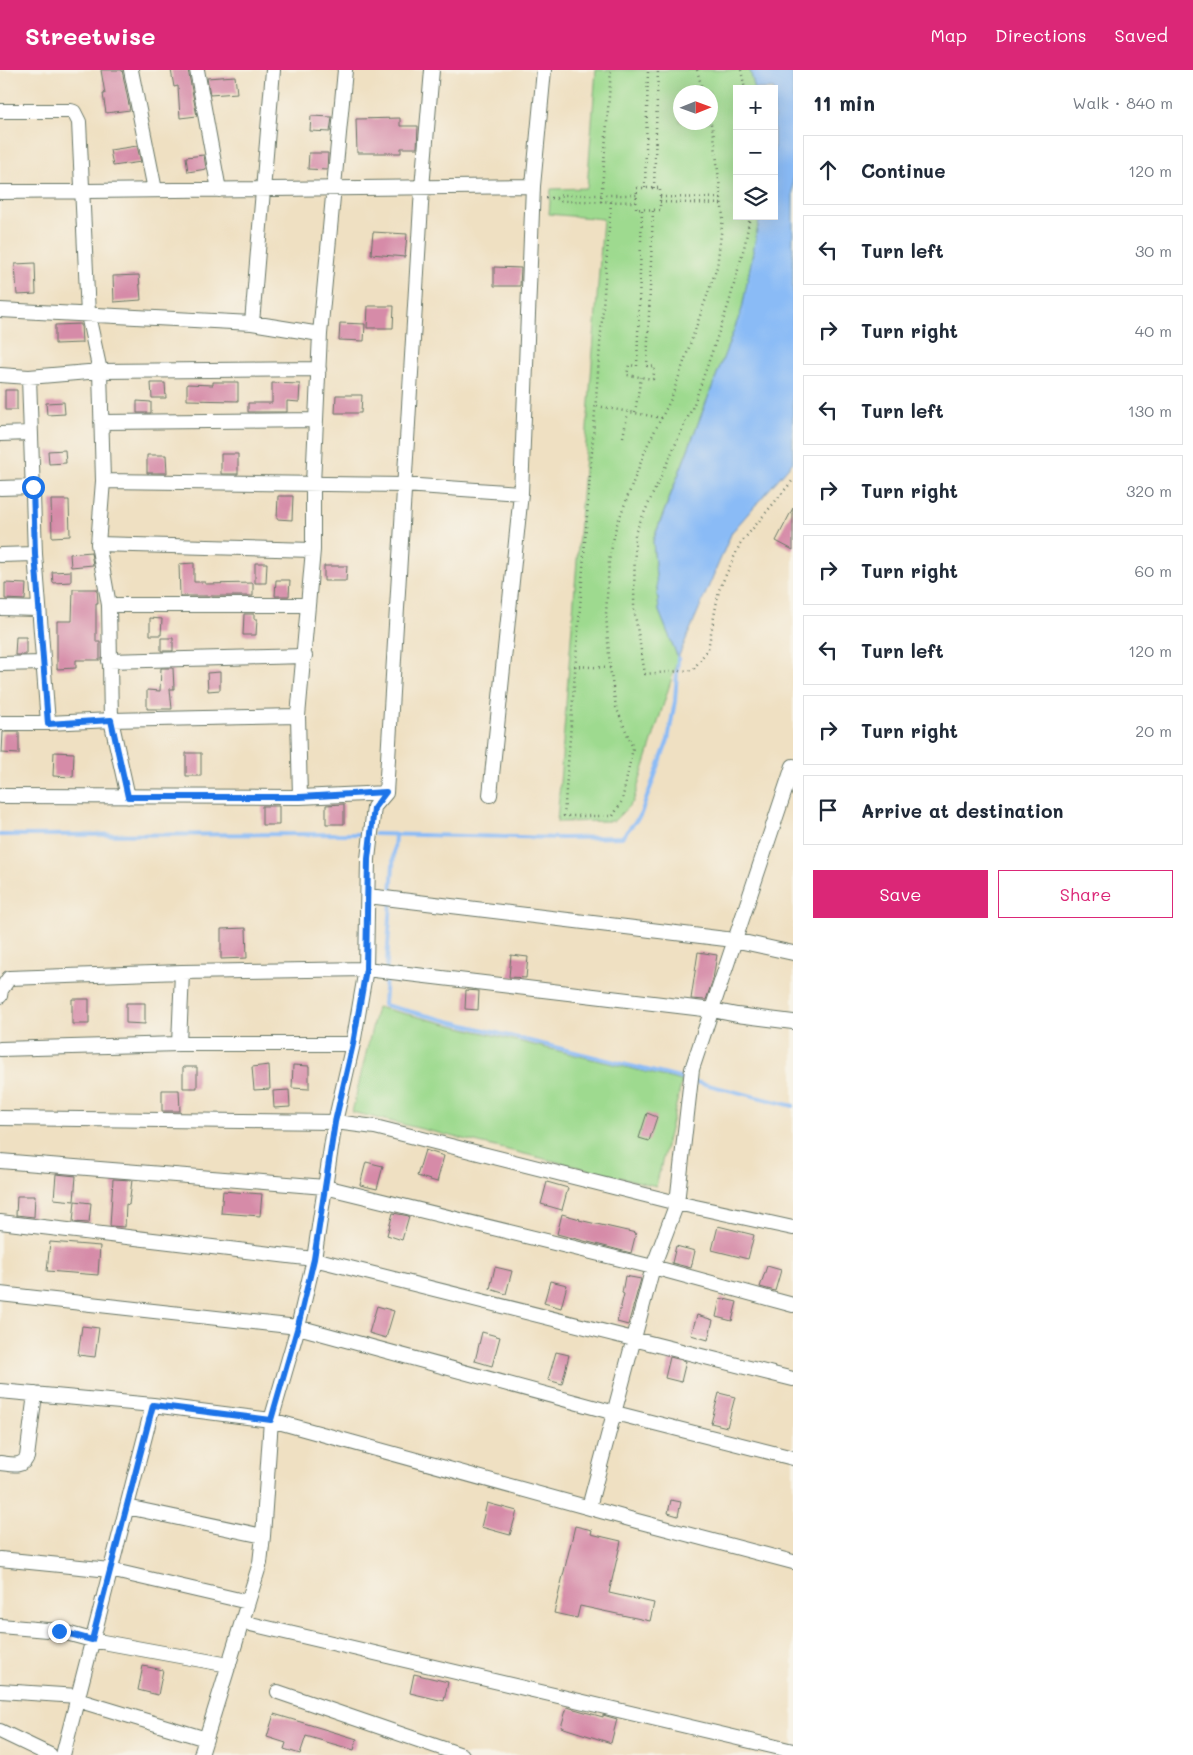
<!DOCTYPE html>
<html lang="en">
<head>
<meta charset="utf-8">
<style>
	body { margin:0; font-family:Mali,sans-serif; background:#f2f2f3; color:#1f2937 }
	.controls { position:absolute; right:15px; top:15px; display:grid; overflow:hidden; border-radius:0px; box-shadow:0 5px 20px #0002 }
	.controls button { width:45px; height:45px; display:grid; place-items:center; padding:0; border:0; border-bottom:1px solid #e0e1e3; background:#fff; color:#1f2937; font:25px sans-serif }
	.compass { position:absolute; left:673px; top:15px; width:45px; height:45px; border-radius:50%; background:#fff; box-shadow:0 5px 20px #0002; rotate:89deg }
	.stop { position:absolute; width:15px; height:15px; margin:-11px; border:4px solid #1a73e8; border-radius:50%; background:#fff }
	.stop.end { background:#1a73e8; border-color:#fff; box-shadow:0 1px 5px #0008 }
	.list { margin:0; padding:0; list-style:none }
	h2 { display:flex; justify-content:space-between; align-items:center; height:65px; margin:0; padding:0 20px; font-size:21px }
	h2 small { font-size:16px; font-weight:400; color:#747a83 }
	.list li { display:grid; grid-template-columns:32px 1fr auto; gap:15px; align-items:center; box-sizing:border-box; height:70px; margin:0 10px 10px; padding:0 10px; border:1px solid #e0e1e3; border-radius:0px }
	.list b { display:block; font-size:19px; white-space:nowrap }
	.list em { font-size:16px; font-style:normal; color:#747a83 }
	.actions { display:flex; gap:10px; padding:15px 20px }
	.actions a { flex:1; padding:11px 0; border:1px solid #db2777; border-radius:0px; text-align:center; font-size:18px; color:#db2777 }
	.actions .main { background:#db2777; color:#fff }
	.icon { flex:none; width:28px; height:28px; fill:none; stroke:currentColor; stroke-width:2; stroke-linecap:round; stroke-linejoin:round }
	.map { position:relative; flex:none; width:793px; height:1685px; overflow:hidden }
	header { display:flex; align-items:center; gap:30px; box-sizing:border-box; height:70px; padding:0 25px; background:#db2777; color:#fff }
	header strong { font-size:24px }
	nav { display:flex; gap:28px; margin-inline-start:auto; font-size:18px }
	main { display:flex }
	aside { flex:1; background:#fff }
	.map>svg:first-child { display:block }
	.green { fill:#9eda8f; stroke:#5e8c62; fill-rule:evenodd }
	.water { fill:#8abbf6; stroke:#547c95 }
	.lines { fill:none; stroke-linecap:round; stroke-linejoin:round }
	.stream { stroke:#8abbf6; stroke-width:4 }
	.building { fill:#d68ba8 }
	.minor-casing { stroke:#687666; stroke-width:16 }
	.path { stroke:#687666; stroke-width:2.5; stroke-dasharray:1 4; stroke-linecap:butt }
	.minor { stroke:#fff; stroke-width:14 }
	.route { stroke:#1a73e8; stroke-width:6 }
</style>
</head>
<body>
<header>
<strong>Streetwise</strong>
<nav><a>Map</a><a>Directions</a><a>Saved</a></nav>
</header>
<main>
<div class="map">
<svg width="793" height="1685" viewBox="0 0 793 1685">
	<rect width="100%" height="100%" fill="#f7f3e8"/>
	<filter id="ink" filterUnits="userSpaceOnUse"><feTurbulence type="fractalNoise" baseFrequency=".02" numOctaves="2"/><feDisplacementMap in="SourceGraphic" scale="10" xChannelSelector="R" yChannelSelector="G"/><feConvolveMatrix kernelMatrix="1 2 1 2 8 2 1 2 1" color-interpolation-filters="sRGB"/></filter>
	<filter id="wash" filterUnits="userSpaceOnUse"><feTurbulence type="fractalNoise" baseFrequency=".0096" numOctaves="4" result="noise"/><feDisplacementMap in="SourceGraphic" scale="20" xChannelSelector="R" yChannelSelector="G"/><feGaussianBlur stdDeviation="1.12" result="paint"/><feColorMatrix in="noise" values="0 0 0 0 0 0 0 0 0 0 0 0 0 0 0 0 0 1.4 0 .05"/><feComposite in="paint" operator="in"/></filter>
	<g filter="url(#wash)">
		<rect width="100%" height="100%" fill="#efe0c2"/>
		<!-- green -->
		<path class="green" d="M596,0H750L755,19H737V146H760L742,239L653,470L659,541L678,588L633,732L614,751L557,752L603,149L549,144L551,119L587,118ZM680,22H710V52H680Z
			M377,937L682,1011L656,1116L352,1042Z"/>
		<!-- water -->
		<path class="water" d="M750,0H793V392L732,462L678,588L659,541L653,471L742,239L760,146H774V19H755Z"/>
		<g class="lines">
			<!-- stream -->
			<path class="stream" d="M375,764L562,768L622,767L640,746L668,670L675,631L678,588
				M0,765L368,764
				M391,825L395,765
				M391,832L384,935L793,1036"/>
		</g>
		<g id="blocks">
			<!-- building -->
			<path class="building" d="M101,0H122L130,40L106,43L103,24H105Z
				M171,0H188L197,46L180,48L178,16L174,17Z
				M235,6L237,23L210,25L207,8Z
				M311,46L332,47L330,62L310,61Z
				M400,48V56H418L417,78H401V83H357L356,49Z
				M137,76L141,92L113,96L110,80Z
				M309,83H328L327,100L308,99Z
				M204,85L206,99L188,102L186,87Z
				M373,162L407,164L405,187L371,184Z
				M35,193L36,224L17,225L15,194Z
				M494,197L521,198L520,216H494Z
				M139,205L141,230L114,232L113,206Z
				M368,236H394L393,258H367Z
				M340,253L365,254L364,271L339,270Z
				M81,254L82,273L55,274V255Z
				M213,312H238V331L187,330V314L213,315Z
				M151,313H165L166,328H152Z
				M272,313L300,314L299,332L287,331V342H248V333H272Z
				M5,320H17V340H5Z
				M336,325H362L361,343H335Z
				M137,331L151,332V343H137Z
				M64,332L65,344L47,345L46,333Z
				M65,380L66,393L49,394L48,381Z
				M221,384H238V404H221Z
				M147,385H166L167,403H147Z
				M278,426H293L292,450L277,449Z
				M51,430H69L70,466L52,467Z
				M793,438V480L776,471Z
				M91,482L93,495L71,497L70,484Z
				M194,493V512H205V514L253,513V526H180L179,494Z
				M255,493H267L266,513H255Z
				M324,496H347L346,511H324Z
				M71,501V512L53,513L52,502Z
				M276,510H290L289,526H275Z
				M5,513L26,514L25,530L5,529Z
				M73,519H97L98,533H96V572H100V590H76V598L57,599V551H72Z
				M244,544H254V549H257L256,565H243Z
				M150,548L162,549L161,565H150Z
				M16,567H26V585H15Z
				M161,568H173V581H161Z
				M161,598H173L174,619H170L172,639H147V620L160,621Z
				M220,602V620L208,621L207,603Z
				M3,662H19V684L2,683Z
				M54,682L74,683L73,707L53,706Z
				M186,683H201V706H186Z
				M344,734V754H326V735Z
				M262,736H279V755H262Z
				M246,858L247,888L221,889V859Z
				M698,882L717,885L713,909L706,930L691,929Z
				M511,885L528,887L526,908L509,907Z
				M466,920L479,921L478,940L465,939Z
				M72,929H89V954H72Z
				M126,933H145V954L126,953Z
				M269,995L270,1019L254,1020L252,997Z
				M293,995L309,996V1019L292,1018Z
				M183,997H197V1018H183Z
				M162,1020H179L180,1041H162Z
				M289,1020L290,1037L274,1038L273,1021Z
				M647,1043L657,1047L649,1071L639,1068Z
				M425,1080L444,1086L437,1112L417,1106Z
				M366,1092L383,1096L377,1119L360,1115Z
				M56,1104L76,1106L74,1131L54,1129Z
				M113,1109L132,1110L129,1135L126,1134L125,1157L110,1156Z
				M547,1112L568,1118L562,1140L541,1134Z
				M223,1121L262,1124L260,1146L221,1143Z
				M17,1126H35L34,1147L16,1145Z
				M75,1131L91,1133L89,1153L73,1152Z
				M393,1143L409,1146L402,1170L387,1165Z
				M562,1144L580,1149L579,1150L636,1163L631,1183L557,1164Z
				M718,1156L754,1165L748,1189L712,1180Z
				M50,1172L100,1176L98,1205L47,1201Z
				M676,1176L695,1181L691,1198L672,1193Z
				M767,1196L781,1200L775,1221L760,1217Z
				M495,1197L512,1201L506,1224L490,1219Z
				M625,1206L641,1209L628,1255L617,1252L624,1224L622,1223Z
				M550,1211L567,1215L561,1238L544,1233Z
				M720,1228L737,1232L732,1251L716,1247Z
				M377,1236L394,1241L386,1268L369,1263Z
				M697,1245L713,1250L708,1270L691,1265Z
				M82,1256L99,1258L95,1287L78,1285Z
				M482,1262L500,1267L492,1296L475,1291Z
				M556,1282L569,1285L562,1314L548,1310Z
				M670,1287L686,1291L681,1312L665,1308Z
				M719,1323L735,1327L727,1357L711,1353Z
				M671,1430L681,1432L678,1446L668,1443Z
				M487,1433L517,1441L510,1465L481,1457Z
				M575,1456L592,1460L591,1464L621,1471L609,1523L654,1533L650,1551L580,1536L577,1548L554,1543Z
				M143,1596L163,1600L158,1625L138,1620Z
				M414,1604L448,1612L444,1631L410,1623Z
				M567,1637L603,1647V1645L617,1649L611,1673L561,1657Z
				M274,1644L357,1669L354,1680L306,1666L300,1684L284,1679L286,1673L267,1667Z"/>
		</g>
	</g>
	<g filter="url(#ink)">
		<use href="#blocks" fill-opacity="0" stroke="#687666" stroke-width="1"/>
		<g class="lines">
			<!-- minor casing -->
			<g class="minor-casing">
				<path id="minor" d="M131,0L155,120
					M197,0L219,120
					M0,41H71L74,42L79,52L88,245L100,301L103,411L98,474L109,535L111,650L128,727
					M0,122L533,116
					M0,240L252,253L320,264
					M252,253L273,0
					M0,305L29,307L100,301L319,299
					M29,307L35,484L48,653
					M101,352L316,350
					M0,364L31,363
					M103,411L404,415L521,423
					M0,418L33,417
					M98,474L313,480
					M0,485L35,484
					M109,535H307
					M0,538L39,539
					M109,591L305,586
					M0,594L43,593
					M0,653H48L111,650L298,646
					M490,725L521,423L533,116L544,0
					M0,726L300,727L386,723
					M300,727L298,646L313,480V414L320,264L345,0
					M368,826L734,870L793,883
					M0,926L1,920L9,908L182,902L366,899L712,940L737,945L793,952
					M179,974L182,902
					M0,979L179,974H353
					M0,1048L335,1052L375,1057L677,1133L793,1158
					M0,1091L325,1117L653,1197L793,1235
					M0,1152L314,1189L793,1309
					M0,1224L298,1257L615,1343L793,1388
					M0,1321L153,1335L271,1350L637,1451L793,1492
					M0,1393C10,1394 22,1398 27,1387L35,1324
					M127,1437L263,1466L271,1350L298,1257L314,1189L335,1052L353,974L366,899L368,789L374,737L386,723L422,118L432,0
					M589,1437L653,1197L677,1133L692,999L793,696
					M0,1489L110,1500L248,1532
					M242,1552L793,1681
					M0,1556L59,1561L92,1570L229,1595
					M0,1621L78,1626
					M278,1622L462,1685
					M77,1630L206,1669
					M0,1661L50,1685
					M63,1685L153,1335
					M201,1685L260,1493L263,1466"/>
			</g>
			<!-- path -->
			<path class="path" d="M697,0L703,22
				M741,0L745,19
				M637,118H660V140L636,139Z
				M645,118L648,0
				M654,118L658,0
				M660,127L722,128
				M546,128H554L561,131L636,132
				M556,128L562,125H637
				M601,132L611,0
				M611,132L564,746H613L622,731L633,678L616,637L610,598L606,545L609,491L616,457L647,376L671,329L717,197L723,147L714,65L710,50
				M660,132L722,134
				M642,140L637,296L629,295L627,305L653,309L655,297L647,296L653,140
				M750,146L745,174L729,233L694,334L635,463L634,539L645,604L693,600L708,579L719,520L740,474L793,410
				M597,336L662,348
				M635,342L641,307
				M623,367L628,342
				M574,596L610,598"/>
			<!-- minor -->
			<use href="#minor" class="minor"/>
		</g>
	</g>
	<g class="lines" filter="url(#ink)">
		<!-- route -->
		<path class="route" d="M33,417L35,484L48,654L111,650L128,727H300L386,722L374,738L368,789L366,899L353,974L335,1052L314,1189L298,1256L271,1350L153,1335L92,1570L59,1561"/>
	</g>
</svg>
<div class="controls">
<button>+</button>
<button>−</button>
<button><svg class="icon" aria-label="layers" viewBox="0 0 24 24"><path d="M12 4l9 5-9 5-9-5zM3 14l9 5 9-5"/></svg></button>
</div>
<svg class="compass" viewBox="-18 -18 36 36"><path d="M0-13l5 13h-10z" fill="#e53935"/><path d="M0 13l5-13h-10z" fill="#747a83"/></svg>
<div class="stop" style="left:33px;top:417px"></div>
<div class="stop end" style="left:59px;top:1561px"></div>
</div>
<aside>
<h2>11 min<small>Walk · 840 m</small></h2>
<ul class="list">
<li><svg class="icon" aria-label="ahead" viewBox="0 0 24 24"><path d="M12 20V5M6 11l6-6 6 6"/></svg><div><b>Continue</b></div><em>120 m</em></li>
<li><svg class="icon" aria-label="left" viewBox="0 0 24 24"><path d="M17 20v-9H6M10 6l-5 5 5 5"/></svg><div><b>Turn left</b></div><em>30 m</em></li>
<li><svg class="icon" aria-label="right" viewBox="0 0 24 24"><path d="M7 20v-9h11M14 6l5 5-5 5"/></svg><div><b>Turn right</b></div><em>40 m</em></li>
<li><svg class="icon" aria-label="left" viewBox="0 0 24 24"><path d="M17 20v-9H6M10 6l-5 5 5 5"/></svg><div><b>Turn left</b></div><em>130 m</em></li>
<li><svg class="icon" aria-label="right" viewBox="0 0 24 24"><path d="M7 20v-9h11M14 6l5 5-5 5"/></svg><div><b>Turn right</b></div><em>320 m</em></li>
<li><svg class="icon" aria-label="right" viewBox="0 0 24 24"><path d="M7 20v-9h11M14 6l5 5-5 5"/></svg><div><b>Turn right</b></div><em>60 m</em></li>
<li><svg class="icon" aria-label="left" viewBox="0 0 24 24"><path d="M17 20v-9H6M10 6l-5 5 5 5"/></svg><div><b>Turn left</b></div><em>120 m</em></li>
<li><svg class="icon" aria-label="right" viewBox="0 0 24 24"><path d="M7 20v-9h11M14 6l5 5-5 5"/></svg><div><b>Turn right</b></div><em>20 m</em></li>
<li><svg class="icon" aria-label="arrive" viewBox="0 0 24 24"><path d="M6 21V4h12l-3 4 3 4H6"/></svg><div><b>Arrive at destination</b></div></li>
</ul>
<div class="actions"><a class="main">Save</a><a>Share</a></div>
</aside>
</main>
</body>
</html>
